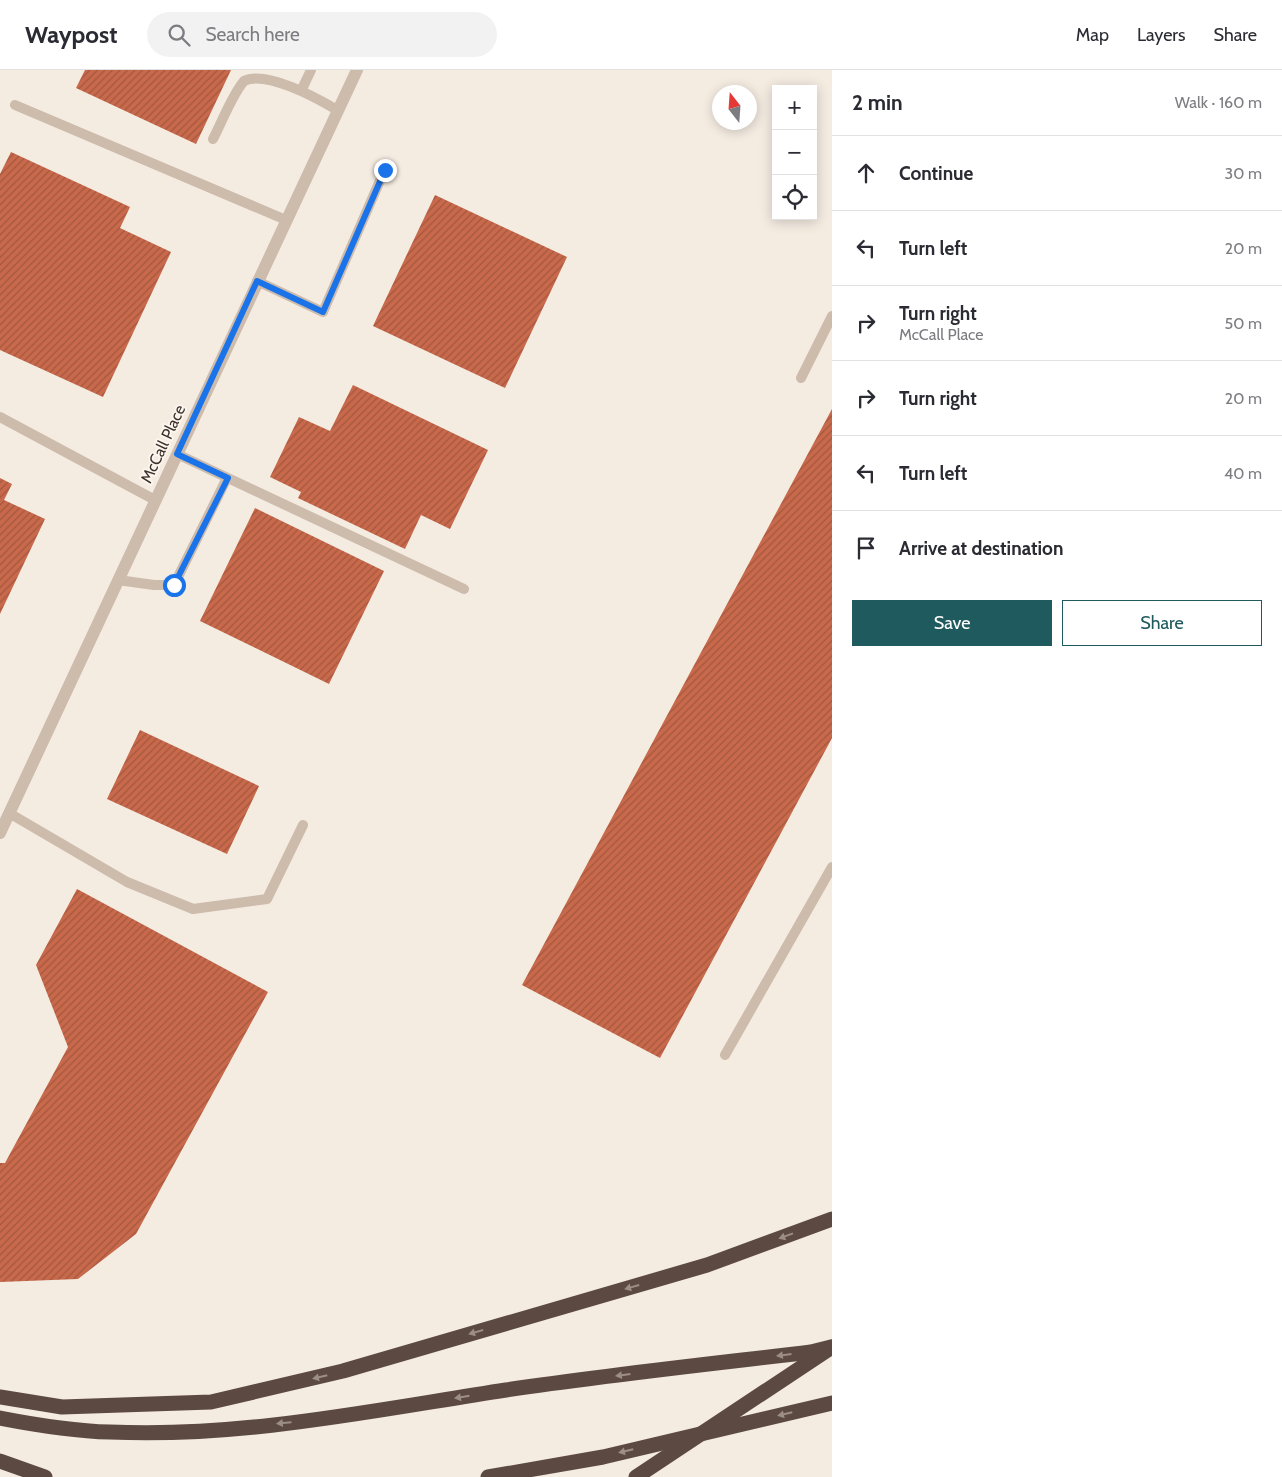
<!DOCTYPE html>
<html lang="en">
<head>
<meta charset="utf-8">
<style>
	body { margin:0; font-family:Cabin,sans-serif; background:#f2f2f3; color:#2b2b33 }
	.controls { position:absolute; right:15px; top:15px; display:grid; overflow:hidden; border-radius:0px; box-shadow:0 2px 12px #0003 }
	.controls button { width:45px; height:45px; display:grid; place-items:center; padding:0; border:0; border-bottom:1px solid #e1e1e2; background:#fff; color:#2b2b33; font:25px sans-serif }
	.compass { position:absolute; left:712px; top:15px; width:45px; height:45px; border-radius:50%; background:#fff; box-shadow:0 2px 12px #0003; rotate:343deg }
	.stop { position:absolute; width:15px; height:15px; margin:-11px; border:4px solid #1a73e8; border-radius:50%; background:#fff }
	.stop.end { background:#1a73e8; border-color:#fff; box-shadow:0 1px 5px #0008 }
	.list { margin:0; padding:0; list-style:none }
	h2 { display:flex; justify-content:space-between; align-items:center; height:65px; margin:0; padding:0 20px; font-size:21px }
	h2 small { font-size:16px; font-weight:400; color:#7c7c81 }
	.list li { display:grid; grid-template-columns:32px 1fr auto; gap:15px; align-items:center; box-sizing:border-box; height:75px; padding:0 20px; border-top:1px solid #e1e1e2 }
	.list b { display:block; font-size:19px; white-space:nowrap }
	.list p { margin:0; font-size:16px; white-space:nowrap; color:#7c7c81 }
	.list em { font-size:16px; font-style:normal; color:#7c7c81 }
	.actions { display:flex; gap:10px; padding:15px 20px }
	.actions a { flex:1; padding:11px 0; border:1px solid #1f5a5e; border-radius:0px; text-align:center; font-size:18px; color:#1f5a5e }
	.actions .main { background:#1f5a5e; color:#fff }
	.icon { flex:none; width:28px; height:28px; fill:none; stroke:currentColor; stroke-width:2; stroke-linecap:round; stroke-linejoin:round }
	.map { position:relative; flex:none; width:832px; height:1407px; overflow:hidden }
	header { display:flex; align-items:center; gap:30px; box-sizing:border-box; height:70px; padding:0 25px; background:#fff; border-bottom:1px solid #e1e1e2 }
	header strong { font-size:24px }
	nav { display:flex; gap:28px; margin-inline-start:auto; font-size:18px }
	.search { width:350px; height:45px; background:#f2f2f3; display:flex; align-items:center; gap:12px; box-sizing:border-box; padding:0 18px; border-radius:28px; color:#7c7c81; font-size:19px }
	main { display:flex }
	aside { flex:1; background:#fff }
	.map>svg:first-child { display:block }
	.building { fill:url(#building-hatch) }
	.lines { fill:none; stroke-linecap:round; stroke-linejoin:round }
	.lane { stroke:#cdbbac; stroke-width:10 }
	.street { stroke:#cdbbac; stroke-width:12 }
	.highway { stroke:#5c4a42; stroke-width:15 }
	.highway-bridge { stroke:#5c4a42; stroke-width:15 }
	.oneway { fill:#9c8e87 }
	.route { stroke:#1a73e8; stroke-width:6 }
	.labels { text-anchor:middle; dominant-baseline:central; stroke-width:4; stroke-linejoin:round; paint-order:stroke }
	.street-label { font-size:16px; fill:#3b302b; stroke:#fbf5ee }
</style>
</head>
<body>
<header>
<strong>Waypost</strong>
<div class="search"><svg class="icon" aria-label="search" viewBox="0 0 24 24"><circle cx="10" cy="10" r="6"/><path d="M15 15l6 6"/></svg>Search here</div>
<nav><a>Map</a><a>Layers</a><a>Share</a></nav>
</header>
<main>
<div class="map">
<svg width="832" height="1407" viewBox="0 0 832 1407">
	<defs>
		<pattern id="building-hatch" width="6" height="6" patternUnits="userSpaceOnUse" patternTransform="scale(1.25)"><rect width="6" height="6" fill="#c8694b"/><path d="M-1 1l2-2M0 6l6-6M5 7l2-2" fill="none" stroke="#a4573f"/></pattern>
	</defs>
	<rect width="100%" height="100%" fill="#f4ebe1"/>
	<!-- building -->
	<path class="building" d="M85,0H231L196,74L76,18Z
		M11,82L130,137L120,158L171,182L103,327L0,280V104Z
		M435,125L567,187L505,318L373,256Z
		M353,315L488,380L450,459L421,445L405,479L298,428L301,422L270,407L299,347L330,361Z
		M832,339V668L660,988L522,915Z
		M0,408L12,414L4,430L45,449L0,544Z
		M255,438L384,501L329,614L200,551Z
		M140,660L259,716L227,784L107,729Z
		M77,819L268,922L136,1164L78,1209L0,1212V1093H5L68,977L36,895Z"/>
	<g class="lines">
		<!-- lane -->
		<path class="lane" d="M302,19L311,0
			M15,35L286,150
			M213,69C222,52 232,25 244,11C266,0 317,28 337,40
			M257,211L323,242L385,99
			M801,308L832,246
			M0,347L155,430
			M177,384L464,519
			M118,510L154,515H174L227,408
			M9,743L127,812L193,839L267,829L303,755
			M725,985L832,797"/>
		<!-- street -->
		<path class="street" d="M0,763L357,0"/>
		<!-- highway -->
		<path class="highway" d="M0,1327L62,1337L211,1332L343,1301L707,1195L832,1149
			M0,1348C36,1355 73,1361 110,1362C242,1368 375,1340 506,1320C607,1305 710,1294 811,1282L831,1277
			M0,1391L45,1407
			M488,1407L603,1387L832,1333"/>
		<!-- highway-bridge -->
		<path class="highway-bridge" d="M636,1407L832,1277"/>
	</g>
	<!-- one-way arrows -->
	<defs><path id="oneway-solid" d="M-6-.8H1V-3.2L6.5 0L1 3.2V.8H-6Z" transform="scale(1.25)"/></defs>
	<g class="oneway">
		<use href="#oneway-solid" transform="translate(786 1166) rotate(160)"/>
		<use href="#oneway-solid" transform="translate(632 1217) rotate(164)"/>
		<use href="#oneway-solid" transform="translate(476 1262) rotate(164)"/>
		<use href="#oneway-solid" transform="translate(784 1285) rotate(173)"/>
		<use href="#oneway-solid" transform="translate(623 1305) rotate(173)"/>
		<use href="#oneway-solid" transform="translate(320 1307) rotate(167)"/>
		<use href="#oneway-solid" transform="translate(462 1327) rotate(171)"/>
		<use href="#oneway-solid" transform="translate(785 1344) rotate(167)"/>
		<use href="#oneway-solid" transform="translate(284 1353) rotate(175)"/>
		<use href="#oneway-solid" transform="translate(626 1381) rotate(167)"/>
	</g>
	<g class="lines">
		<!-- route -->
		<path class="route" d="M174,515L228,408L177,384L257,211L323,242L385,100"/>
	</g>
	<g class="labels">
		<!-- street labels -->
		<g class="street-label">
			<text transform="translate(163 374) rotate(-65)">McCall Place</text>
		</g>
	</g>
</svg>
<div class="controls">
<button>+</button>
<button>−</button>
<button><svg class="icon" aria-label="locate" viewBox="0 0 24 24"><circle cx="12" cy="12" r="6"/><path d="M12 2v4M12 18v4M2 12h4M18 12h4"/></svg></button>
</div>
<svg class="compass" viewBox="-18 -18 36 36"><path d="M0-13l5 13h-10z" fill="#e53935"/><path d="M0 13l5-13h-10z" fill="#7c7c81"/></svg>
<div class="stop" style="left:174px;top:515px"></div>
<div class="stop end" style="left:385px;top:100px"></div>
</div>
<aside>
<h2>2 min<small>Walk · 160 m</small></h2>
<ul class="list">
<li><svg class="icon" aria-label="ahead" viewBox="0 0 24 24"><path d="M12 20V5M6 11l6-6 6 6"/></svg><div><b>Continue</b></div><em>30 m</em></li>
<li><svg class="icon" aria-label="left" viewBox="0 0 24 24"><path d="M17 20v-9H6M10 6l-5 5 5 5"/></svg><div><b>Turn left</b></div><em>20 m</em></li>
<li><svg class="icon" aria-label="right" viewBox="0 0 24 24"><path d="M7 20v-9h11M14 6l5 5-5 5"/></svg><div><b>Turn right</b><p>McCall Place</p></div><em>50 m</em></li>
<li><svg class="icon" aria-label="right" viewBox="0 0 24 24"><path d="M7 20v-9h11M14 6l5 5-5 5"/></svg><div><b>Turn right</b></div><em>20 m</em></li>
<li><svg class="icon" aria-label="left" viewBox="0 0 24 24"><path d="M17 20v-9H6M10 6l-5 5 5 5"/></svg><div><b>Turn left</b></div><em>40 m</em></li>
<li><svg class="icon" aria-label="arrive" viewBox="0 0 24 24"><path d="M6 21V4h12l-3 4 3 4H6"/></svg><div><b>Arrive at destination</b></div></li>
</ul>
<div class="actions"><a class="main">Save</a><a>Share</a></div>
</aside>
</main>
</body>
</html>
